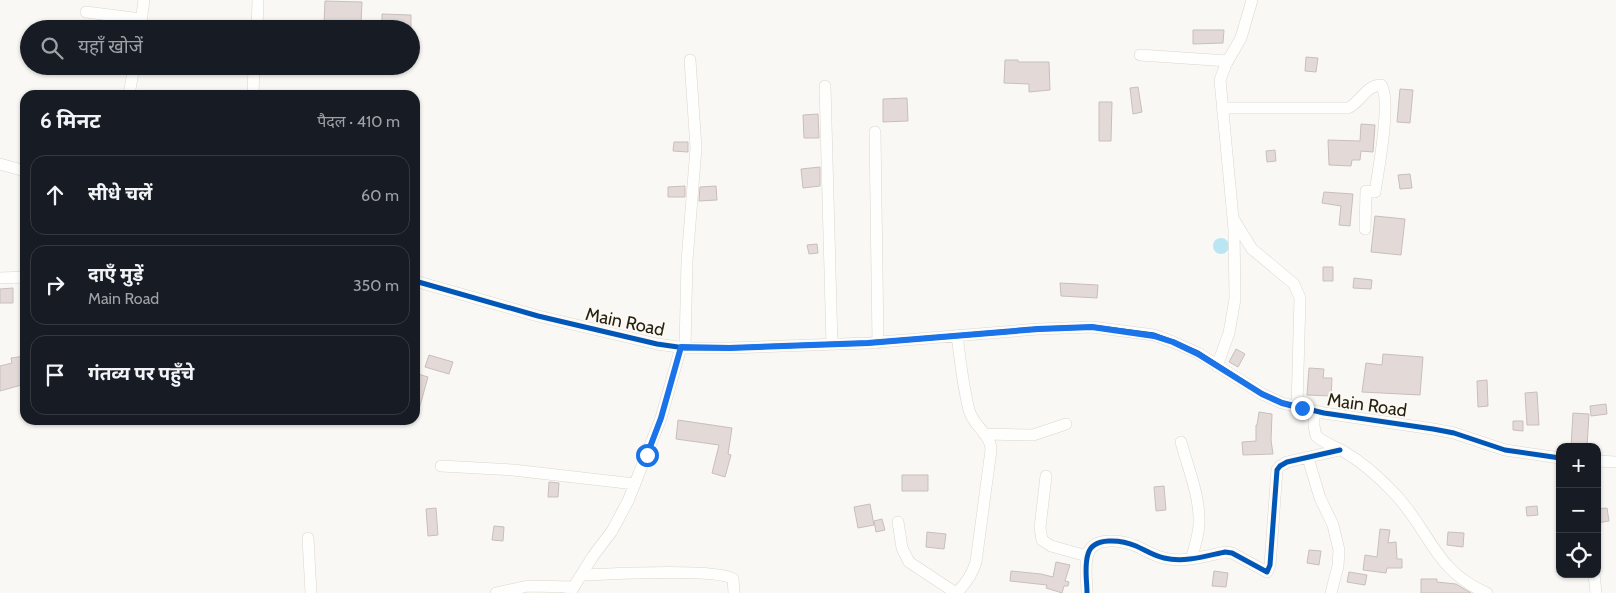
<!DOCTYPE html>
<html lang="hi">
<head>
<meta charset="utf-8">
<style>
	body { margin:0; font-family:Cabin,"Noto Sans Devanagari",sans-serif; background:#20242c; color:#f1f3f6 }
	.controls { position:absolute; right:15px; bottom:15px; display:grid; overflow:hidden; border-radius:10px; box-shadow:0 1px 4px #0004 }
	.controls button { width:45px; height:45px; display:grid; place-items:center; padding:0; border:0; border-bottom:1px solid #363941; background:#171b24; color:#f1f3f6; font:25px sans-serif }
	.stop { position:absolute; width:15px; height:15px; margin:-11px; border:4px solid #1a73e8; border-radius:50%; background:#fff }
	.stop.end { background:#1a73e8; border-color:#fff; box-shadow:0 1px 5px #0008 }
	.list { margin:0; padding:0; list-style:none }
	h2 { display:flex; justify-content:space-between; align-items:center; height:65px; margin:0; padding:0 20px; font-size:21px }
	h2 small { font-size:16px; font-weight:400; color:#9ea1a6 }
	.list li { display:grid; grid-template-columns:32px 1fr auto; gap:15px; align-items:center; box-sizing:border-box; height:80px; margin:0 10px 10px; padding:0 10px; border:1px solid #363941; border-radius:15px }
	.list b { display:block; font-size:19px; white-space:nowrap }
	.list p { margin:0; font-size:16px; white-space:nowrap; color:#9ea1a6 }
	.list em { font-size:16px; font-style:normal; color:#9ea1a6 }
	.icon { flex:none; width:28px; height:28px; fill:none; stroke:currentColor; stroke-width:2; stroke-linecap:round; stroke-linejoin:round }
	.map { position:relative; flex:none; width:1616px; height:593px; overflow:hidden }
	.search { position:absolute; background:#171b24; box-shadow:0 1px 4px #0004; left:20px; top:20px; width:400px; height:55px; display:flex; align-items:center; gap:12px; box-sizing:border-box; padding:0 18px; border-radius:28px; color:#9ea1a6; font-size:19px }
	.panel { position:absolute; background:#171b24; box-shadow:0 1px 4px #0004; left:20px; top:90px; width:400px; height:335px; border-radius:15px }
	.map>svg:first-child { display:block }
	.water { fill:#b9e6f2 }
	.building { fill:#e3dad8; stroke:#c8bfbd }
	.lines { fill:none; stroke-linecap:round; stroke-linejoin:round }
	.minor-casing { stroke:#dbd6ce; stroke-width:12 }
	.minor { stroke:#fefefd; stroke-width:11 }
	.cycleway-casing { stroke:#fcf9f2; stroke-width:8 }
	.cycleway { stroke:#0057b8; stroke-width:5 }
	.route { stroke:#1a73e8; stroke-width:6 }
	.labels { text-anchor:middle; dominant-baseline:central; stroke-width:4; stroke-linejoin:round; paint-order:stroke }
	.street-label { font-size:18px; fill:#272114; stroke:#fcf9f2 }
</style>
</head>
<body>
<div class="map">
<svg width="1616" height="593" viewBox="0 0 1616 593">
	<rect width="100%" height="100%" fill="#faf8f4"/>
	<!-- water -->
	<path class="water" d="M1213 246a8 8 0 1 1 16 0a8 8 0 1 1-16 0Z"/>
	<!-- building -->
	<path class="building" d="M325,1L362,2L361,24L324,22Z
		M382,14L411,15V29H382Z
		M1193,30H1224L1223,43L1193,44Z
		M1306,57L1318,58L1316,72L1305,71Z
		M1005,60H1018V62H1049L1050,90L1029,92V84L1004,83Z
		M1138,87L1142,112L1133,114L1130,88Z
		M1400,89L1413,90L1410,123L1397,122Z
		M907,98L908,121L883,122V99Z
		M1099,102H1112L1111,141H1099Z
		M818,114L819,138H804L803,115Z
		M1361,124L1375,125L1373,152L1361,151L1360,160H1352L1351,166L1329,165L1328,140L1360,141Z
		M674,142H688V152L673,151Z
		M1275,150L1276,161L1267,162L1266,151Z
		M820,167V186L803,188L801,169Z
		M1410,174L1412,188L1400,189L1398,175Z
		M685,186V197H668V187Z
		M716,186L717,200L699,201L700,187Z
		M1324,192L1353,194L1350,226L1339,225L1341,206L1322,203Z
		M1375,216L1405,219L1401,255L1371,252Z
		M817,244L818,253L809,254L807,245Z
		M1323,267H1333V281H1323Z
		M1354,278L1372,280L1371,289L1353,288Z
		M1060,283L1098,285L1097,298L1061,296Z
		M13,288V303H0V289Z
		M1236,349L1245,354L1238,367L1229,362Z
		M1383,354L1423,357L1420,395L1362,392L1366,363L1382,365Z
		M429,355L453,362L449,374L425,367Z
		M25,356V384L0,391V366L12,363L11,358Z
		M1309,368L1324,369L1323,378H1332L1331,396L1307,395Z
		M415,373L428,377L418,413L415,412Z
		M1487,380L1488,406L1478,407L1477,381Z
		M1537,392L1539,425H1527L1525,393Z
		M1606,404L1607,414L1591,416L1590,406Z
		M1259,412L1272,414L1271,440L1273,454L1243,455L1242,442L1256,441V425H1257Z
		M1573,413L1589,414L1587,447H1571Z
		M678,420L732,428L728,454L731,455L725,477L712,473L719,445L676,439Z
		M1513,421H1523V431L1513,430Z
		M902,475H928V491H902Z
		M549,482L559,483L558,497H548Z
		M1164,486L1166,510L1156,511L1154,487Z
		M870,504L874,525L858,528L854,507Z
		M1537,506L1538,515L1527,516L1526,507Z
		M436,508L438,535L428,536L426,509Z
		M1607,508L1609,521L1597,523V509Z
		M882,519L885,530L876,532L874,521Z
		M494,526L504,527L503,541L492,540Z
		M1380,529L1390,530L1388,543L1396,542L1397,559H1402V568H1387L1386,573L1363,570L1365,555L1377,557Z
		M927,532L946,534L944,549L926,547Z
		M1448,532L1464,533L1463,547L1447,545Z
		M1309,550L1321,551L1319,565L1307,563Z
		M1056,562L1070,565L1065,581L1069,582L1068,586H1064L1062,593L1046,588L1047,585L1010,581L1011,571L1041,574L1053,577Z
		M1214,571L1228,573L1226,587L1212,586Z
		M1349,572L1367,575L1365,585L1347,582Z
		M1421,579H1437V582L1456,584L1471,593H1421Z"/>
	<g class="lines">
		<!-- minor casing -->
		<g class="minor-casing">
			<path id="minor" d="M86,12L141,19
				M140,29L144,0
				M257,29L258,0
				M1140,55L1228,61
				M825,86L832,345
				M129,95L134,66
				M253,95L254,66
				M1222,108H1348C1360,103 1366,85 1381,85C1392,99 1378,172 1375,192L1366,191L1365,229
				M875,132L878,343
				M0,164L25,171
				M1234,220L1252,249L1294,284L1300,298L1297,407
				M0,278L25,277
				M415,281L538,316L657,344L685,348H729L868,343L1038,329L1092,327L1154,335L1173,342L1198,353L1262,394L1282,403L1324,413L1433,429L1454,433L1505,450L1560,458
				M685,348L687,261L696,148L690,60
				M1217,366L1229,333L1235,299L1234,229L1220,80L1226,64L1241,38L1252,0
				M1314,411V426L1316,436C1324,443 1334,446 1343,451C1362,462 1379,477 1394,493C1430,530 1434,571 1487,593
				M984,434L1033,435L1066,424
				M1181,442C1188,468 1200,496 1199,523C1199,535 1194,547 1192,558
				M1308,458L1320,498L1333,525L1339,550L1338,566L1331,593
				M1597,461L1616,462
				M441,466L513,470L635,484
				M1046,476L1040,528L1042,540L1051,546L1087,556
				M898,522L902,548L909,562L956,593
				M308,538L311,593
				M1594,574L1596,593
				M582,575C607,574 718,568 733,579L734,593
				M496,593L528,586L574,587
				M570,593L593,556L612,531L628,501L661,418L681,347
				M956,593C966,584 972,575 976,562L991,450C991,434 973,426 969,410C963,386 960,360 957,335
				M1087,593C1087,580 1084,567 1088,554C1093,536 1122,540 1136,546C1145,550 1154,556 1164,558C1184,563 1206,556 1225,552L1232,553L1267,572L1270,565L1277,470L1280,466L1287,462L1340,450"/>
		</g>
		<!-- minor -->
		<use href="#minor" class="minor"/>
		<!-- cycleway casing -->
		<g class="cycleway-casing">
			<path id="cycleway" d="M415,281L538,316L657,344L685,348H729L868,343L1038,329L1092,327L1154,335L1173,342L1198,353L1262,394L1282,403L1324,413L1433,429L1454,433L1505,450L1560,458
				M1087,593C1087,580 1084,567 1088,554C1093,536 1122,540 1136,546C1145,550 1154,556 1164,558C1184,563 1206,556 1225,552L1232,553L1267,572L1270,565L1277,470L1280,466L1287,462L1340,450"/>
		</g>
		<!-- cycleway -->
		<use href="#cycleway" class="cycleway"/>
	</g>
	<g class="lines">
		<!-- route -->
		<path class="route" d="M647,455L661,418L681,347L729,348L868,343L1038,329L1092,327L1154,336L1173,342L1198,354L1262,394L1282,403L1302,408"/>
	</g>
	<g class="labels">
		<!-- street labels -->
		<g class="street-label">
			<text transform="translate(625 322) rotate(12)">Main Road</text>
			<text transform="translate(1367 405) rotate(8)">Main Road</text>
		</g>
	</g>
</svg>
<div class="controls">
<button>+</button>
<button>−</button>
<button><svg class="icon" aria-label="locate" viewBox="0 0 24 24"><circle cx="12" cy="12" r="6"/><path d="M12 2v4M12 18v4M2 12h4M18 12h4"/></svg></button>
</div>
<div class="stop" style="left:647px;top:455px"></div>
<div class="stop end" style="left:1302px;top:408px"></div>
<div class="search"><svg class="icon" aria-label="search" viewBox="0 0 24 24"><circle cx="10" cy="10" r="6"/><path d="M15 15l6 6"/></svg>यहाँ खोजें</div>
<section class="panel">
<h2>6 मिनट<small>पैदल · 410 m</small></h2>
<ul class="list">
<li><svg class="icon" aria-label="ahead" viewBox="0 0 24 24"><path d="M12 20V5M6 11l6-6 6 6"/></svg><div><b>सीधे चलें</b></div><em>60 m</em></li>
<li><svg class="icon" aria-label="right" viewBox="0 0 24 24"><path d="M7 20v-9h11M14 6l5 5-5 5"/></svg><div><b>दाएँ मुड़ें</b><p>Main Road</p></div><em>350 m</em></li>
<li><svg class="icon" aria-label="arrive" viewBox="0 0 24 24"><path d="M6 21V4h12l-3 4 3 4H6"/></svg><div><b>गंतव्य पर पहुँचे</b></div></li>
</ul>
</section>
</div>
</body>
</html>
